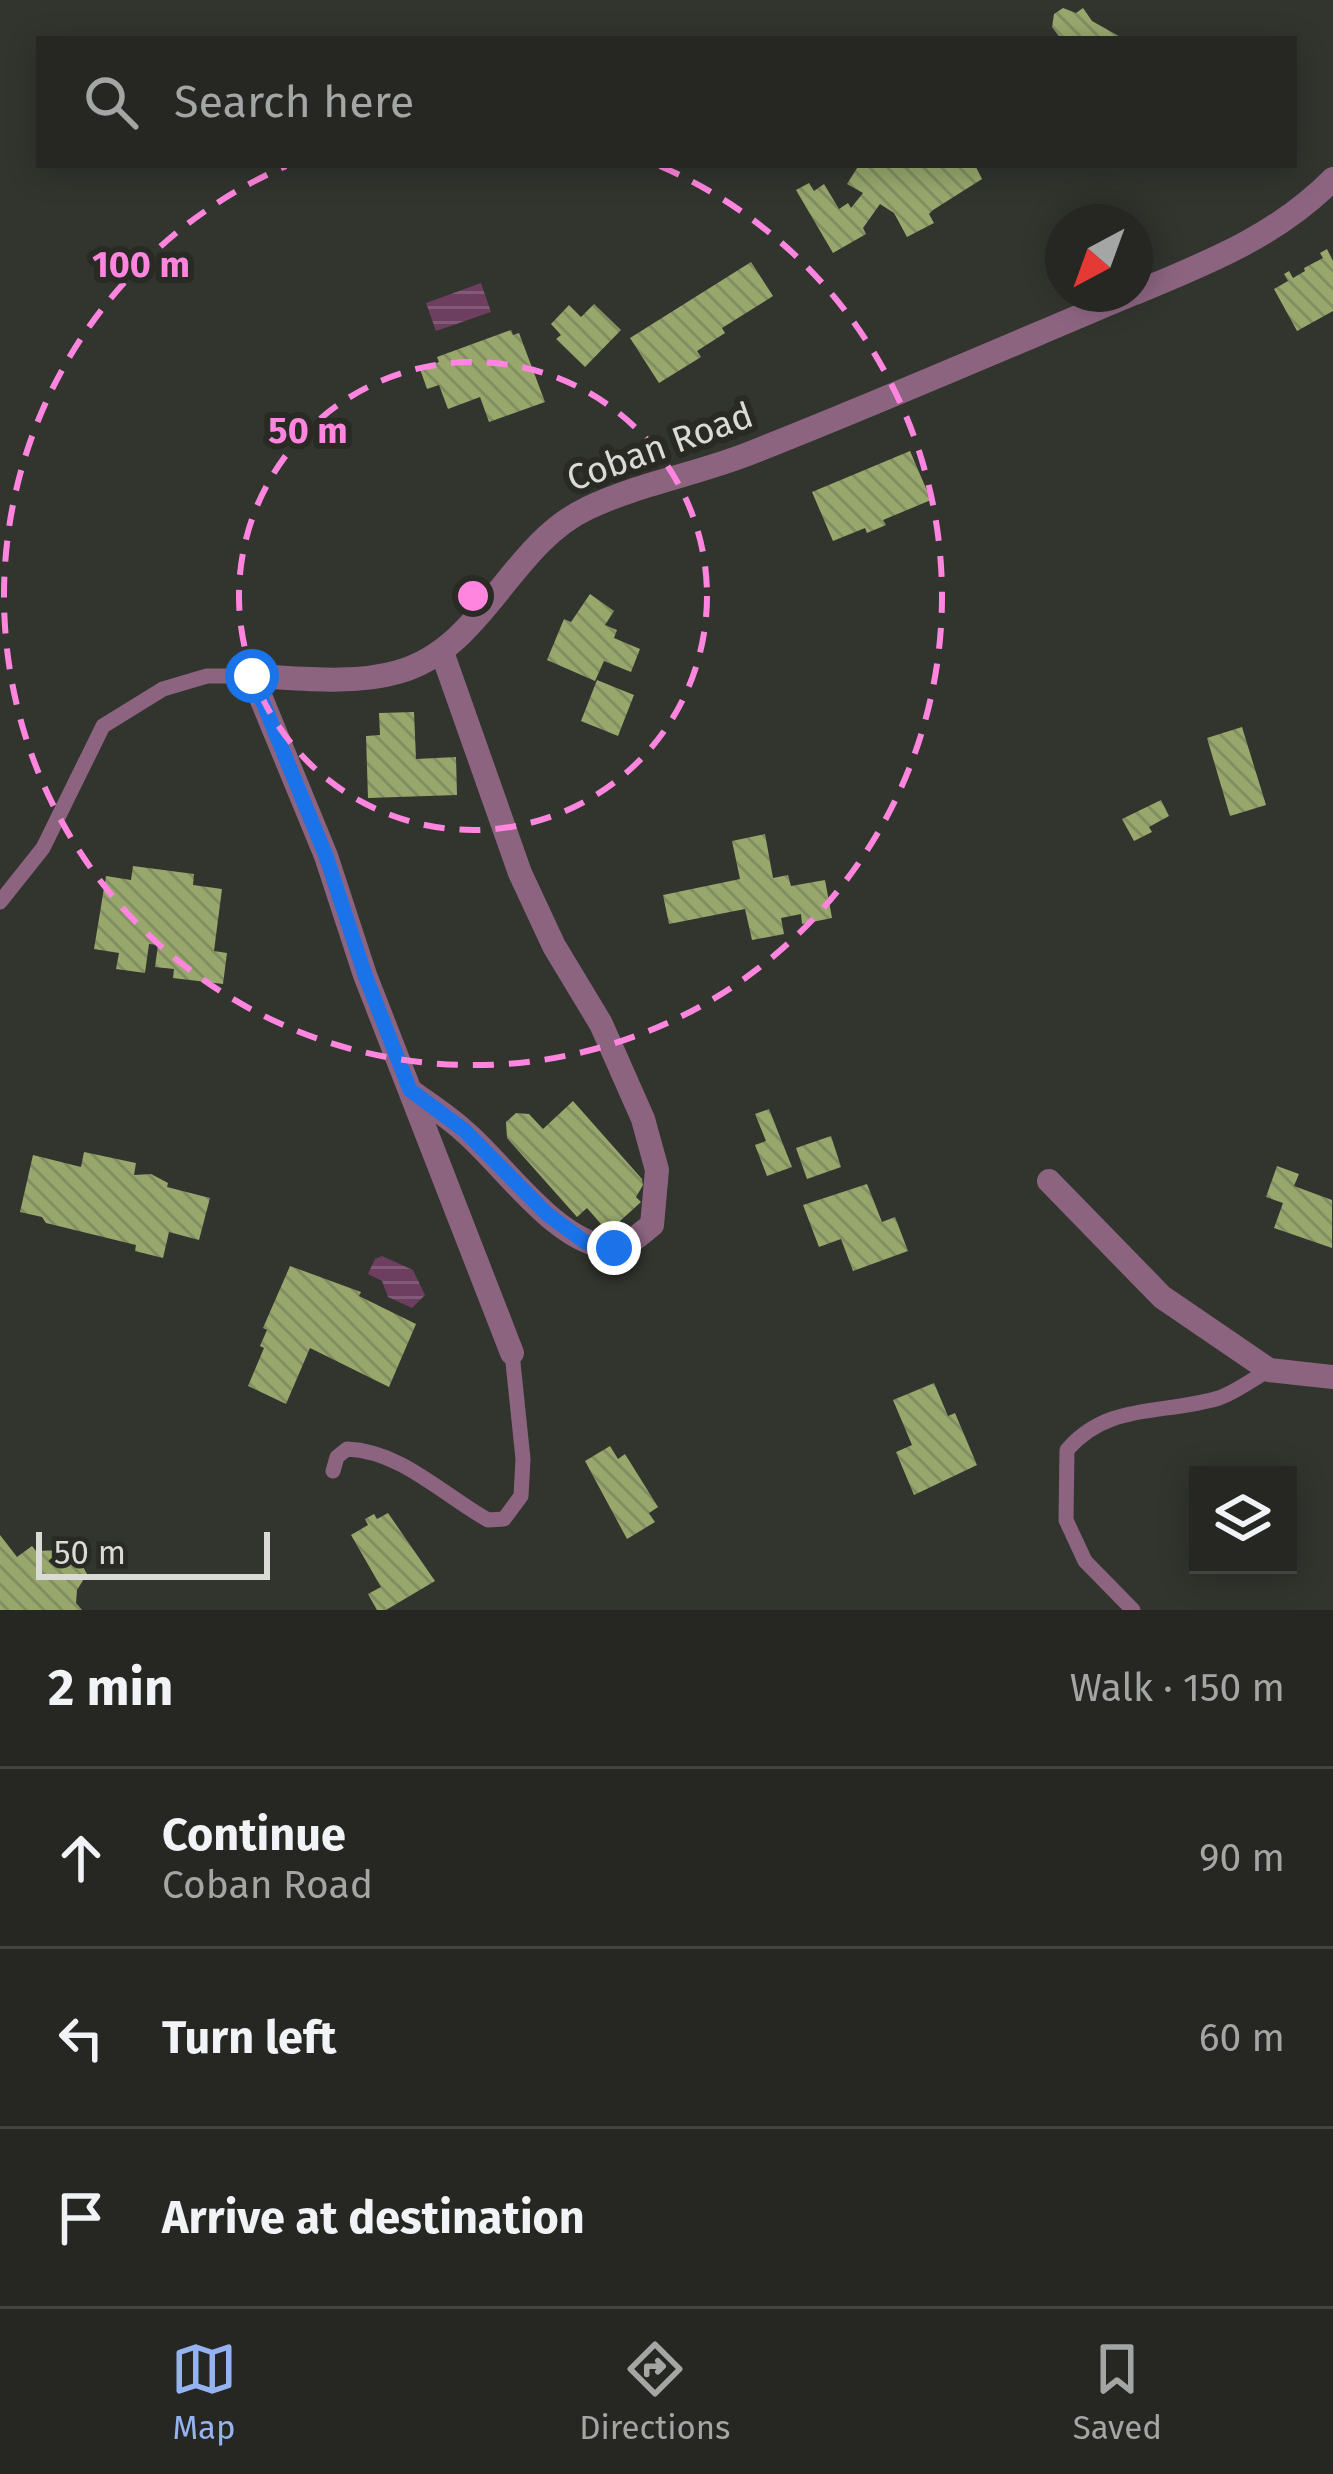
<!DOCTYPE html>
<html lang="en">
<head>
<meta charset="utf-8">
<style>
	body { margin:0; font-family:"Fira Sans",sans-serif; background:#2e2f2a; color:#f1f3f6 }
	.controls { position:absolute; right:36px; bottom:36px; display:grid; overflow:hidden; border-radius:0px; box-shadow:0 6px 30px #0003 }
	.controls button { width:108px; height:108px; display:grid; place-items:center; padding:0; border:0; border-bottom:3px solid #424440; background:#262722; color:#f1f3f6; font:60px sans-serif }
	.compass { position:absolute; left:1045px; top:204px; width:108px; height:108px; border-radius:50%; background:#262722; box-shadow:0 6px 30px #0003; rotate:221deg }
	.scale { position:absolute; left:36px; bottom:30px; width:234px; box-sizing:border-box; padding-left:12px; border:6px solid #dadbd7; border-top:0; font-size:33px; line-height:42px; white-space:nowrap; color:#dadbd7; -webkit-text-stroke:9px #292a24; paint-order:stroke }
	.stop { position:absolute; width:36px; height:36px; margin:-27px; border:9px solid #1a73e8; border-radius:50%; background:#fff }
	.stop.end { background:#1a73e8; border-color:#fff; box-shadow:0 3px 12px #0008 }
	.list { margin:0; padding:0; list-style:none }
	h2 { display:flex; justify-content:space-between; align-items:center; height:156px; margin:0; padding:0 48px; font-size:51px }
	h2 small { font-size:39px; font-weight:400; color:#a4a5a5 }
	.list li { display:grid; grid-template-columns:78px 1fr auto; gap:36px; align-items:center; box-sizing:border-box; height:180px; padding:0 48px; border-top:3px solid #424440 }
	.list b { display:block; font-size:45px; white-space:nowrap }
	.list p { margin:0; font-size:39px; white-space:nowrap; color:#a4a5a5 }
	.list em { font-size:39px; font-style:normal; color:#a4a5a5 }
	.icon { flex:none; width:66px; height:66px; fill:none; stroke:currentColor; stroke-width:2; stroke-linecap:round; stroke-linejoin:round }
	.map { position:relative; flex:none; width:1333px; height:1610px; overflow:hidden }
	.search { position:absolute; background:#262722; box-shadow:0 6px 30px #0003; left:36px; right:36px; top:36px; height:132px; display:flex; align-items:center; gap:30px; box-sizing:border-box; padding:0 42px; border-radius:0px; color:#a4a5a5; font-size:45px }
	.sheet { height:696px; background:#262722 }
	nav { display:flex; justify-content:space-around; align-items:center; box-sizing:border-box; height:168px; border-top:3px solid #424440; background:#262722; font-size:33px; color:#a4a5a5 }
	nav a { display:grid; justify-items:center; gap:6px }
	nav .on { color:#95b2f1 }
	.map>svg:first-child { display:block }
	.water { fill:url(#water-rules) }
	.building { fill:url(#building-back-hatch) }
	.lines { fill:none; stroke-linecap:round; stroke-linejoin:round }
	.lane { stroke:#8c6480; stroke-width:15 }
	.street { stroke:#8c6480; stroke-width:24 }
	.route { stroke:#1a73e8; stroke-width:15 }
	.ring { fill:none; stroke:#ff85df; stroke-width:6; stroke-dasharray:21 15 }
	.labels { text-anchor:middle; dominant-baseline:central; stroke-width:12; stroke-linejoin:round; paint-order:stroke }
	.street-label { font-size:36px; fill:#dadbd7; stroke:#292a24 }
	.centre { fill:#ff85df; stroke:#292a24; stroke-width:6 }
	.ring-label { font-size:36px; text-anchor:middle; font-weight:bold; fill:#ff85df; stroke:#292a24; stroke-width:12; stroke-linejoin:round; paint-order:stroke }
</style>
</head>
<body>
<div class="map">
<svg width="1333" height="1610" viewBox="0 0 1333 1610">
	<defs>
		<pattern id="water-rules" width="6" height="5" patternUnits="userSpaceOnUse" patternTransform="scale(3)"><rect width="6" height="5" fill="#6e3e61"/><path d="M0 2.5h6" fill="none" stroke="#825977"/></pattern>
		<pattern id="building-back-hatch" width="6" height="6" patternUnits="userSpaceOnUse" patternTransform="scale(3)"><rect width="6" height="6" fill="#98a86d"/><path d="M-1 5l2 2M0 0l6 6M5-1l2 2" fill="none" stroke="#828e62"/></pattern>
	</defs>
	<rect width="100%" height="100%" fill="#32342e"/>
	<!-- water -->
	<path class="water" d="M481,283L491,312L436,331L426,303Z
		M382,1256L413,1270L425,1295L412,1308L388,1297L382,1281L368,1274L375,1259Z"/>
	<!-- building -->
	<path class="building" d="M1063,8L1076,13L1083,8L1092,21L1124,39H1061L1052,27L1054,14Z
		M859,165H975L982,179L933,210L929,214L934,223L907,237L894,213L880,204L863,228L866,234L833,253L796,190L809,183L814,191L824,184L839,209L848,203L851,208L863,193L847,184Z
		M1327,249L1333,261V311L1297,331L1274,289L1288,281L1284,274L1289,271L1293,278L1305,271L1304,268L1323,258L1320,253Z
		M751,262L773,296L722,328L725,333L697,351L701,357L659,383L630,338Z
		M594,304L621,330L585,367L556,339L561,335L551,324L569,305L581,317Z
		M511,330L513,335L519,333L545,402L489,422L480,397L448,409L439,385L427,389L420,369L439,362L437,357Z
		M910,451L931,500L883,520L886,525L867,533L865,528L833,541L812,492Z
		M590,594L614,611L605,625L617,630L614,638L640,649L631,672L604,661L595,681L547,660L564,619L571,622Z
		M597,680L634,695L618,736L581,721Z
		M414,712L416,759L456,757L457,795L368,798L366,736L380,735L379,713Z
		M1242,727L1266,805L1230,816L1207,738Z
		M1161,800L1169,816L1149,827L1152,832L1134,841L1122,819Z
		M765,834L773,878L788,875L791,886L825,880L832,918L802,924L801,914L781,918L784,934L752,940L745,909L669,924L663,895L740,879L732,841Z
		M133,866L194,874L193,885L222,889L214,951L227,953L223,984L173,978L174,969L155,967L158,945L149,944L145,973L116,969L119,953L94,949L106,876L131,880Z
		M573,1101L642,1179L643,1185L636,1197L641,1202L608,1232L587,1208L577,1217L507,1138L506,1122L516,1113L529,1114L543,1129Z
		M769,1109L792,1167L767,1176L755,1145L766,1141L755,1114Z
		M831,1136L841,1167L807,1179L796,1148Z
		M84,1152L136,1163L134,1175L151,1174L168,1183L167,1187L210,1198L199,1240L169,1232L163,1258L135,1251L136,1245L46,1223L42,1217L20,1212L33,1155L81,1167Z
		M1277,1166L1299,1174L1294,1186L1332,1200V1248L1274,1228L1283,1203L1266,1197Z
		M867,1184L882,1222L895,1217L908,1251L853,1271L841,1239L819,1247L803,1205Z
		M290,1266L361,1292L359,1296L416,1324L389,1387L310,1348L286,1404L248,1386L264,1348L260,1346L267,1330L263,1328Z
		M934,1383L948,1416L955,1413L977,1465L914,1495L896,1452L912,1445L893,1400Z
		M610,1446L618,1459L625,1454L658,1507L649,1513L655,1522L627,1539L585,1461Z
		M388,1513L435,1581L386,1610H377L368,1594L381,1587L351,1535L368,1525L365,1519L374,1514L377,1519Z
		M0,1535L17,1557L32,1546L36,1551L65,1550L76,1554L87,1574L77,1590L76,1603L82,1610H0Z"/>
	<g class="lines">
		<!-- lane -->
		<path class="lane" d="M0,902L43,848L103,726L163,689L207,676H252
			M333,1471L337,1457L347,1449C401,1451 443,1495 488,1520L504,1519L521,1496L523,1459L512,1353
			M1133,1610L1085,1561L1066,1520L1067,1450C1108,1402 1163,1415 1219,1398C1236,1392 1253,1379 1269,1370"/>
		<!-- street -->
		<path class="street" d="M1135,293C1207,263 1277,236 1333,179
			M412,1092C430,1105 449,1117 465,1132C503,1164 559,1247 612,1247C628,1247 640,1234 652,1225L657,1170L643,1119L601,1024L554,946L520,873L442,652
			M1049,1181L1162,1297L1269,1370L1333,1377
			M512,1353L365,975L326,856L252,676C299,678 353,685 398,672C484,648 509,545 588,508C640,483 699,474 753,452C880,402 1006,347 1132,294"/>
	</g>
	<g class="lines">
		<!-- route -->
		<path class="route" d="M252,676L326,856L365,975L410,1090L464,1130L547,1214L585,1242L614,1248"/>
	</g>
	<!-- distance rings -->
	<g class="ring">
		<circle cx="473" cy="596" r="234"/>
		<path d="M660 166A469 469 0 1 1 286 166"/>
	</g>
	<g class="labels">
		<!-- street labels -->
		<g class="street-label">
			<text transform="translate(660 447) rotate(-20)">Coban Road</text>
		</g>
	</g>
	<circle cx="473" cy="596" r="18" class="centre"/>
	<g class="ring-label">
		<text x="141" y="277">100 m</text>
		<text x="308" y="443">50 m</text>
	</g>
</svg>
<div class="controls">
<button><svg class="icon" aria-label="layers" viewBox="0 0 24 24"><path d="M12 4l9 5-9 5-9-5zM3 14l9 5 9-5"/></svg></button>
</div>
<svg class="compass" viewBox="-18 -18 36 36"><path d="M0-13l5 13h-10z" fill="#e53935"/><path d="M0 13l5-13h-10z" fill="#a4a5a5"/></svg>
<div class="scale">50 m</div>
<div class="stop" style="left:252px;top:676px"></div>
<div class="stop end" style="left:614px;top:1248px"></div>
<div class="search"><svg class="icon" aria-label="search" viewBox="0 0 24 24"><circle cx="10" cy="10" r="6"/><path d="M15 15l6 6"/></svg>Search here</div>
</div>
<section class="sheet">
<h2>2 min<small>Walk · 150 m</small></h2>
<ul class="list">
<li><svg class="icon" aria-label="ahead" viewBox="0 0 24 24"><path d="M12 20V5M6 11l6-6 6 6"/></svg><div><b>Continue</b><p>Coban Road</p></div><em>90 m</em></li>
<li><svg class="icon" aria-label="left" viewBox="0 0 24 24"><path d="M17 20v-9H6M10 6l-5 5 5 5"/></svg><div><b>Turn left</b></div><em>60 m</em></li>
<li><svg class="icon" aria-label="arrive" viewBox="0 0 24 24"><path d="M6 21V4h12l-3 4 3 4H6"/></svg><div><b>Arrive at destination</b></div></li>
</ul>
</section>
<nav>
<a class="on"><svg class="icon" aria-label="map" viewBox="0 0 24 24"><path d="M3 6l6-2 6 2 6-2v14l-6 2-6-2-6 2zM9 4v14M15 6v14"/></svg>Map</a>
<a><svg class="icon" aria-label="directions" viewBox="0 0 24 24"><path d="M12 3l9 9-9 9-9-9zM9 14v-3h6M13 9l2 2-2 2"/></svg>Directions</a>
<a><svg class="icon" aria-label="saved" viewBox="0 0 24 24"><path d="M7 4h10v16l-5-4-5 4z"/></svg>Saved</a>
</nav>
</body>
</html>
